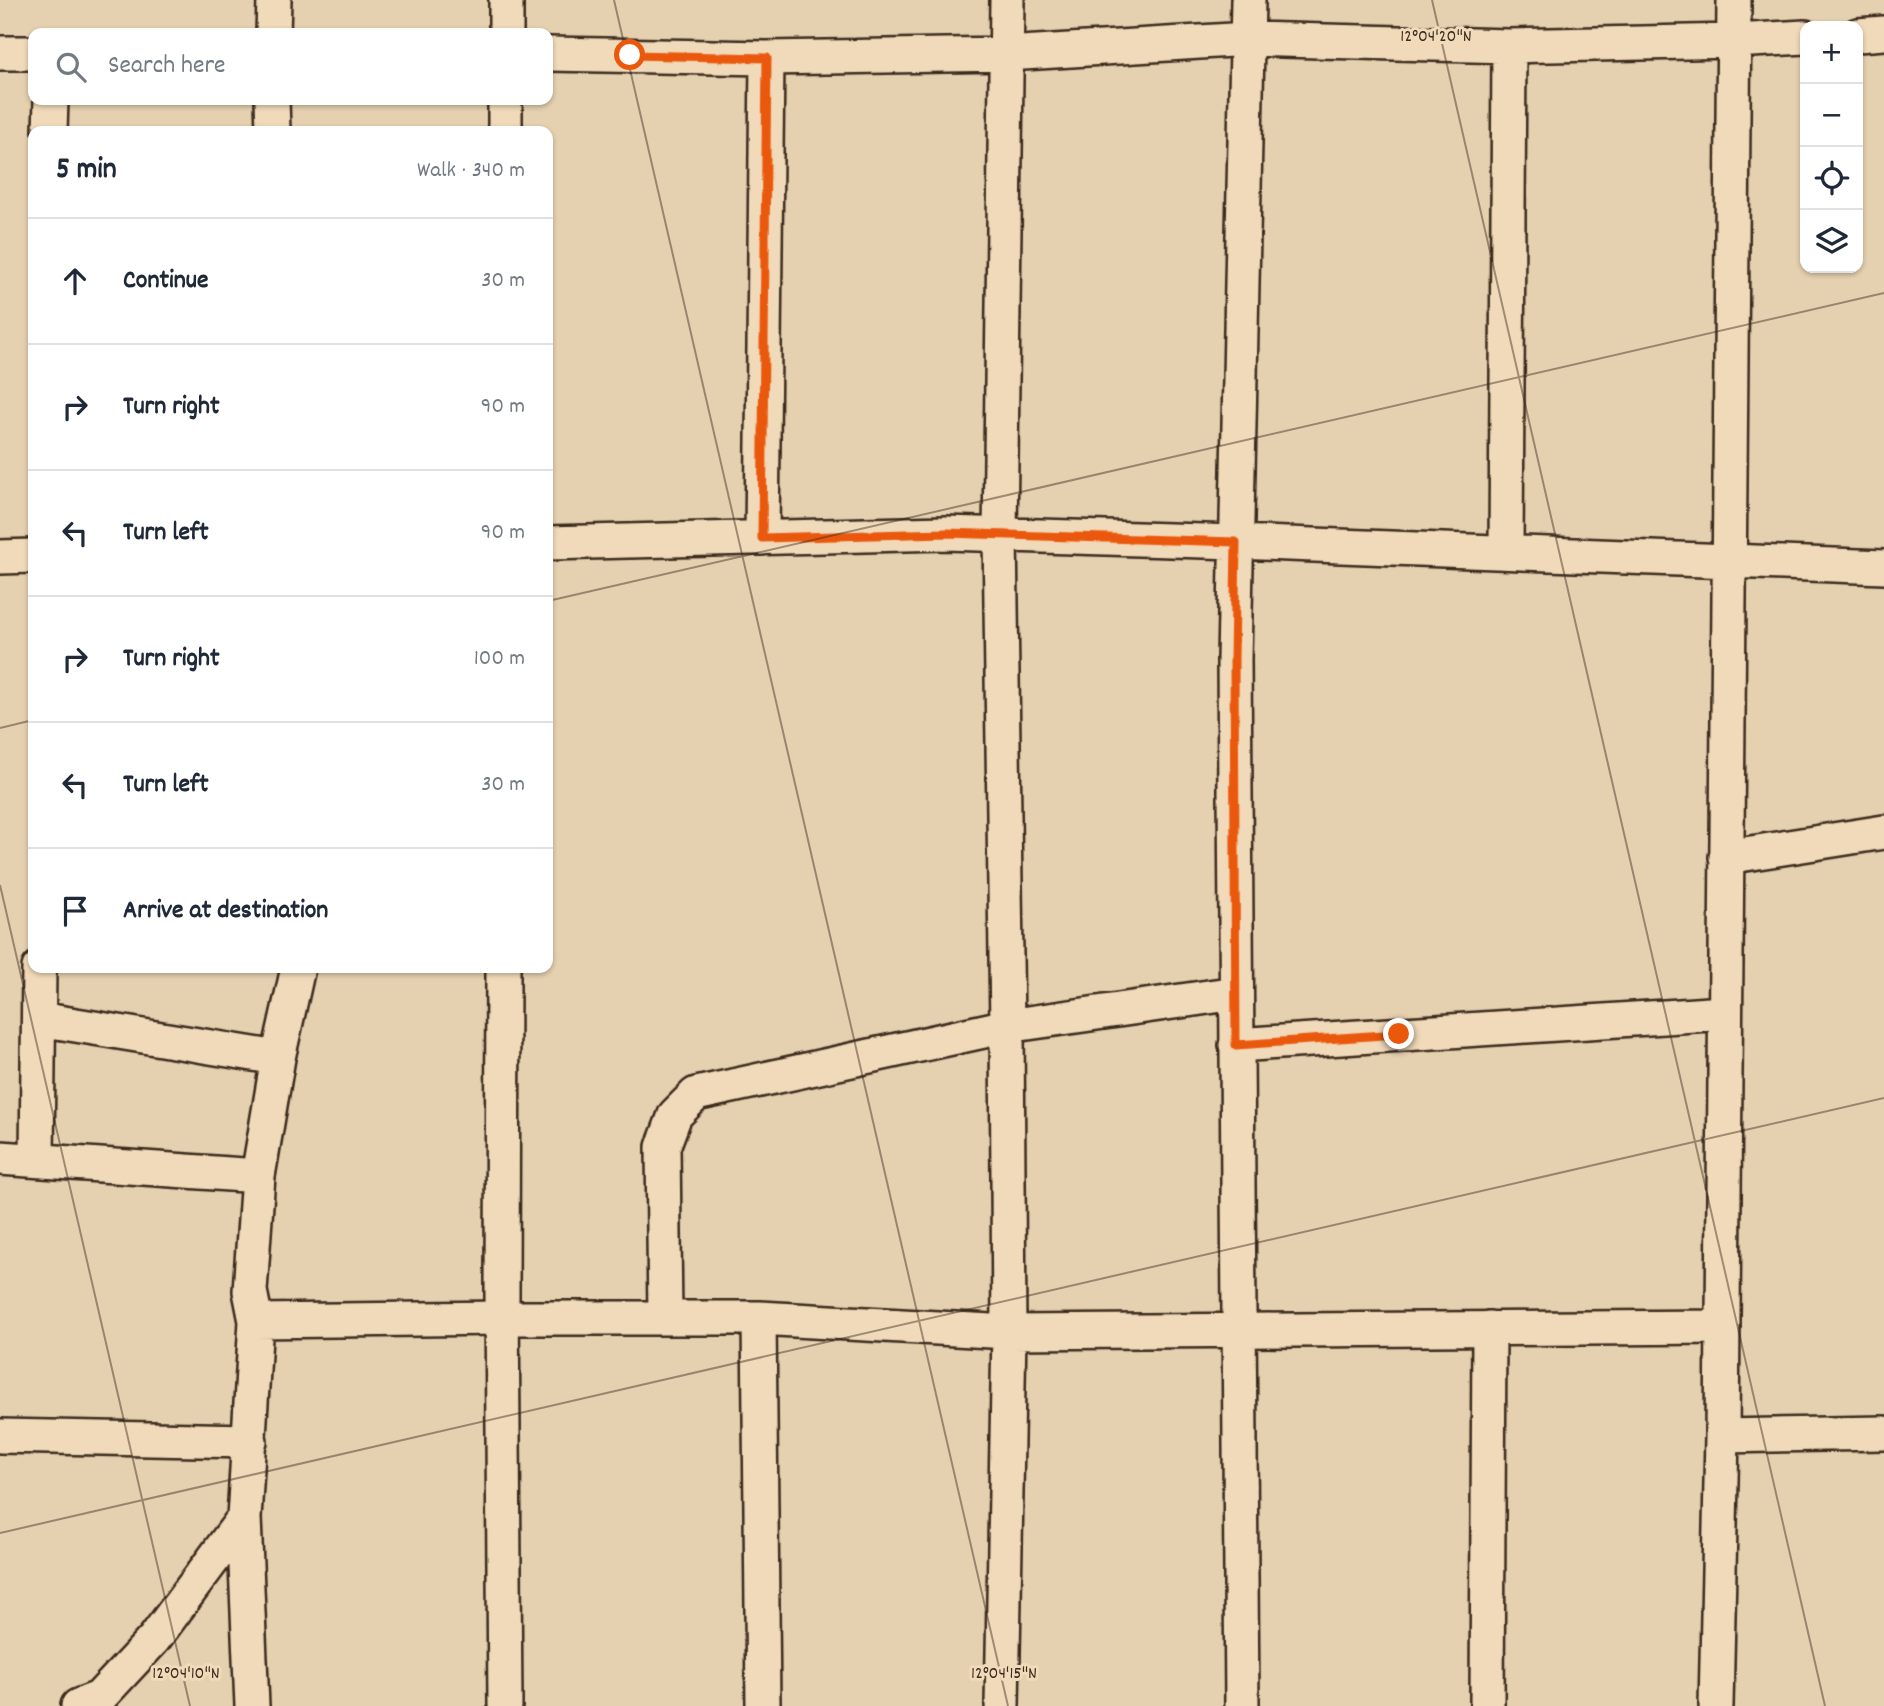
<!DOCTYPE html>
<html lang="en">
<head>
<meta charset="utf-8">
<style>
	body { margin:0; font-family:Dekko,sans-serif; background:#f6f6f7; color:#1f2937 }
	.controls { position:absolute; right:21px; top:21px; display:grid; overflow:hidden; border-radius:14px; box-shadow:0 2px 5px #0004 }
	.controls button { width:63px; height:63px; display:grid; place-items:center; padding:0; border:0; border-bottom:2px solid #e0e1e3; background:#fff; color:#1f2937; font:35px sans-serif }
	.stop { position:absolute; width:21px; height:21px; margin:-16px; border:5px solid #ea580c; border-radius:50%; background:#fff }
	.stop.end { background:#ea580c; border-color:#fff; box-shadow:0 2px 7px #0008 }
	.list { margin:0; padding:0; list-style:none }
	h2 { display:flex; justify-content:space-between; align-items:center; height:91px; margin:0; padding:0 28px; font-size:30px }
	h2 small { font-size:23px; font-weight:400; color:#747a83 }
	.list li { display:grid; grid-template-columns:46px 1fr auto; gap:21px; align-items:center; box-sizing:border-box; height:126px; padding:0 28px; border-top:2px solid #e0e1e3 }
	.list b { display:block; font-size:26px; white-space:nowrap }
	.list em { font-size:23px; font-style:normal; color:#747a83 }
	.icon { flex:none; width:38px; height:38px; fill:none; stroke:currentColor; stroke-width:2; stroke-linecap:round; stroke-linejoin:round }
	.map { position:relative; flex:none; width:1884px; height:1706px; overflow:hidden }
	.search { position:absolute; background:#fff; box-shadow:0 2px 5px #0004; left:28px; top:28px; width:525px; height:77px; display:flex; align-items:center; gap:18px; box-sizing:border-box; padding:0 24px; border-radius:14px; color:#747a83; font-size:26px }
	.panel { position:absolute; background:#fff; box-shadow:0 2px 5px #0004; left:28px; top:126px; width:525px; height:847px; border-radius:14px }
	.map>svg:first-child { display:block }
	.lines { fill:none; stroke-linecap:round; stroke-linejoin:round }
	.minor-casing { stroke:#3b2a1e; stroke-width:38 }
	.minor { stroke:#f0dab9; stroke-width:33 }
	.route { stroke:#ea580c; stroke-width:9 }
	.ticks { fill:none; stroke:#3b2a1e; stroke-width:2; stroke-opacity:0.45 }
	.ticks-label { font-size:18px; text-anchor:middle; fill:#3b2a1e; stroke:#f0dab9; stroke-width:6; stroke-linejoin:round; paint-order:stroke }
</style>
</head>
<body>
<div class="map">
<svg width="1884" height="1706" viewBox="0 0 1884 1706">
	<rect width="100%" height="100%" fill="#e5d0b0"/>
	<filter id="ink" filterUnits="userSpaceOnUse"><feTurbulence type="fractalNoise" baseFrequency=".0143" numOctaves="2"/><feDisplacementMap in="SourceGraphic" scale="14" xChannelSelector="R" yChannelSelector="G"/><feConvolveMatrix kernelMatrix="1 2 1 2 8 2 1 2 1" color-interpolation-filters="sRGB"/></filter>
	<g filter="url(#ink)">
		<g class="lines">
			<!-- minor casing -->
			<g class="minor-casing">
				<path id="minor" d="M506,0V33
					M273,33L274,0
					M1858,35L1884,33
					M0,53H33
					M548,54L767,58L1006,54L1248,39L1509,46L1734,41L1805,37
					M272,100L273,131
					M50,131L51,100
					M505,131V100
					M762,538L767,58
					M548,543L946,533L1236,542L1884,567
					M1506,552L1509,46
					M0,557L33,556
					M1726,857L1884,832
					M503,968L502,1296L505,1706
					M39,1019L278,1058
					M1236,1045L1725,1013
					M0,1158L258,1176
					M37,1160L39,968
					M665,1318L663,1147L675,1115L696,1094L1007,1026L1236,993
					M759,1318L763,1706
					M256,1321L503,1318H759L1009,1332L1723,1327
					M0,1436L250,1441
					M1722,1436L1884,1433
					M78,1706L99,1698L154,1639L244,1518
					M252,1706L244,1518L256,1321L250,1291L258,1176L278,1058L298,968
					M1002,1706L1009,1332L1007,1026L1000,535L1007,0
					M1242,1706L1234,660L1248,0
					M1487,1706L1489,1328
					M1716,1706L1722,1436L1734,0"/>
			</g>
			<!-- minor -->
			<use href="#minor" class="minor"/>
		</g>
	</g>
	<g class="lines" filter="url(#ink)">
		<!-- route -->
		<path class="route" d="M630,55L767,58L762,538L946,533L1236,542L1234,660L1236,1045L1399,1034"/>
	</g>
	<!-- ticks -->
	<path class="ticks" d="M614,0L1008,1706M1432,0L1825,1706M548,601L1884,293M0,728L33,720M0,885L190,1706M0,1533L1884,1098"/>
	<g class="ticks-label">
		<text x="1436" y="41">12°04'20"N</text>
		<text x="186" y="1678">12°04'10"N</text>
		<text x="1004" y="1678">12°04'15"N</text>
	</g>
</svg>
<div class="controls">
<button>+</button>
<button>−</button>
<button><svg class="icon" aria-label="locate" viewBox="0 0 24 24"><circle cx="12" cy="12" r="6"/><path d="M12 2v4M12 18v4M2 12h4M18 12h4"/></svg></button>
<button><svg class="icon" aria-label="layers" viewBox="0 0 24 24"><path d="M12 4l9 5-9 5-9-5zM3 14l9 5 9-5"/></svg></button>
</div>
<div class="stop" style="left:630px;top:55px"></div>
<div class="stop end" style="left:1399px;top:1034px"></div>
<div class="search"><svg class="icon" aria-label="search" viewBox="0 0 24 24"><circle cx="10" cy="10" r="6"/><path d="M15 15l6 6"/></svg>Search here</div>
<section class="panel">
<h2>5 min<small>Walk · 340 m</small></h2>
<ul class="list">
<li><svg class="icon" aria-label="ahead" viewBox="0 0 24 24"><path d="M12 20V5M6 11l6-6 6 6"/></svg><div><b>Continue</b></div><em>30 m</em></li>
<li><svg class="icon" aria-label="right" viewBox="0 0 24 24"><path d="M7 20v-9h11M14 6l5 5-5 5"/></svg><div><b>Turn right</b></div><em>90 m</em></li>
<li><svg class="icon" aria-label="left" viewBox="0 0 24 24"><path d="M17 20v-9H6M10 6l-5 5 5 5"/></svg><div><b>Turn left</b></div><em>90 m</em></li>
<li><svg class="icon" aria-label="right" viewBox="0 0 24 24"><path d="M7 20v-9h11M14 6l5 5-5 5"/></svg><div><b>Turn right</b></div><em>100 m</em></li>
<li><svg class="icon" aria-label="left" viewBox="0 0 24 24"><path d="M17 20v-9H6M10 6l-5 5 5 5"/></svg><div><b>Turn left</b></div><em>30 m</em></li>
<li><svg class="icon" aria-label="arrive" viewBox="0 0 24 24"><path d="M6 21V4h12l-3 4 3 4H6"/></svg><div><b>Arrive at destination</b></div></li>
</ul>
</section>
</div>
</body>
</html>
